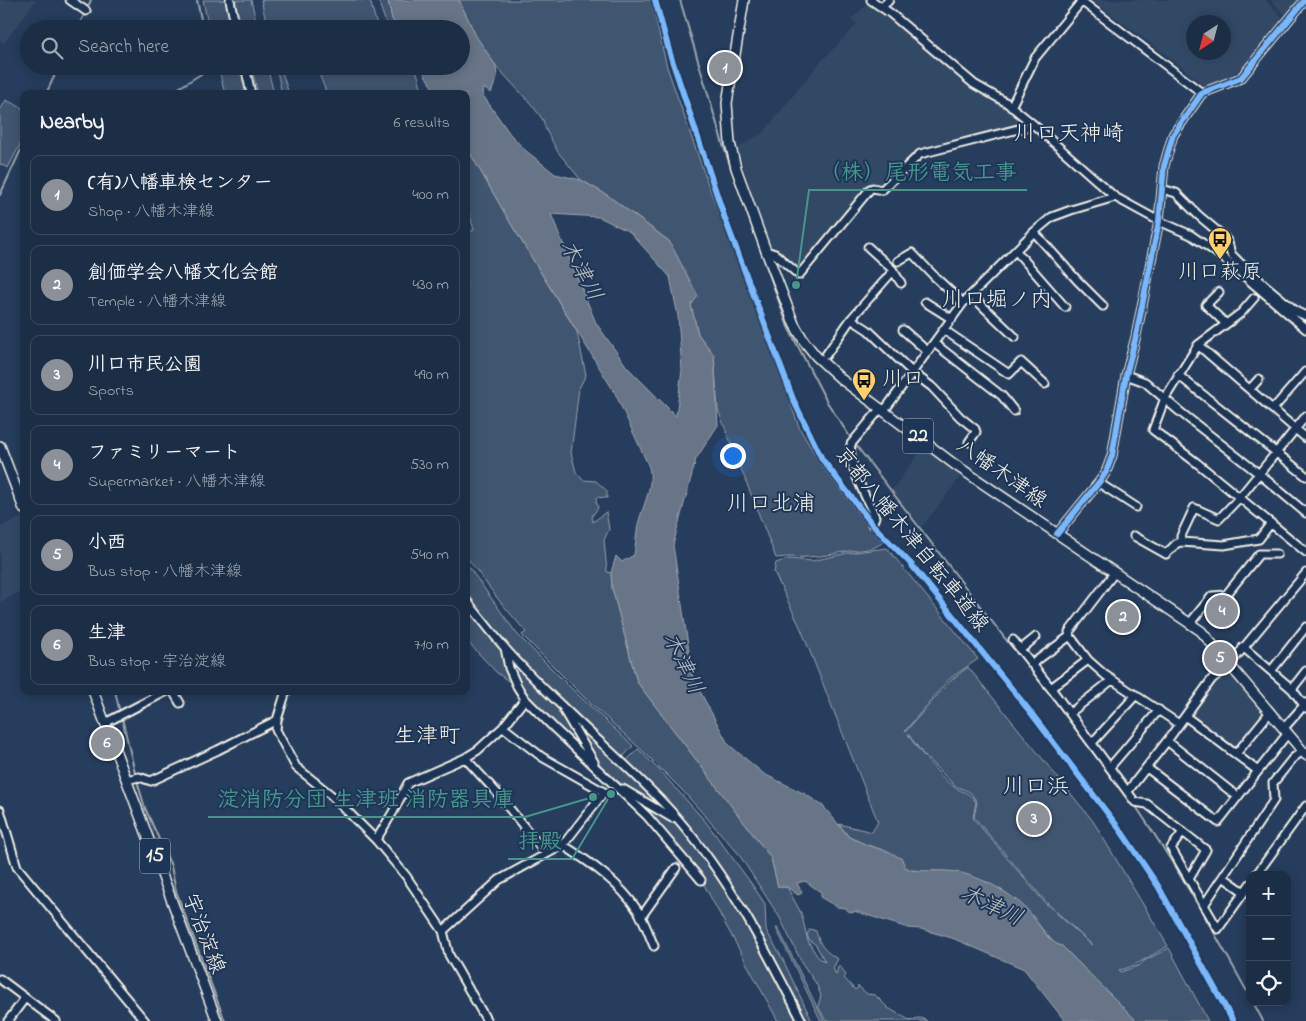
<!DOCTYPE html>
<html lang="en">
<head>
<meta charset="utf-8">
<style>
	body { margin:0; font-family:"Indie Flower","Klee One",sans-serif; background:#293a51; color:#f1f3f6 }
	.controls { position:absolute; right:15px; bottom:15px; display:grid; overflow:hidden; border-radius:10px; box-shadow:0 2px 12px #0003 }
	.controls button { width:45px; height:45px; display:grid; place-items:center; padding:0; border:0; border-bottom:1px solid #3a4a5f; background:#1c2e46; color:#f1f3f6; font:25px sans-serif }
	.compass { position:absolute; left:1186px; top:15px; width:45px; height:45px; border-radius:50%; background:#1c2e46; box-shadow:0 2px 12px #0003; rotate:216deg }
	.you { position:absolute; left:732px; top:455px; width:18px; height:18px; margin:-12px; border:4px solid #fff; border-radius:50%; background:#1a73e8; box-shadow:0 0 0 8px #1a73e833 }
	.badge { display:grid; place-items:center; width:32px; height:32px; border-radius:50%; background:#8c9099; color:#fff; font-size:16px; font-weight:700 }
	.pin { position:absolute; translate:-50% -50%; border:2px solid #fff; box-shadow:0 1px 5px #0006 }
	.list { margin:0; padding:0; list-style:none }
	h2 { display:flex; justify-content:space-between; align-items:center; height:65px; margin:0; padding:0 20px; font-size:21px }
	h2 small { font-size:16px; font-weight:400; color:#a0a8b3 }
	.list li { display:grid; grid-template-columns:32px 1fr auto; gap:15px; align-items:center; box-sizing:border-box; height:80px; margin:0 10px 10px; padding:0 10px; border:1px solid #3a4a5f; border-radius:10px }
	.list b { display:block; font-size:19px; white-space:nowrap }
	.list p { margin:0; font-size:16px; white-space:nowrap; color:#a0a8b3 }
	.list em { font-size:16px; font-style:normal; color:#a0a8b3 }
	.icon { flex:none; width:28px; height:28px; fill:none; stroke:currentColor; stroke-width:2; stroke-linecap:round; stroke-linejoin:round }
	.map { position:relative; flex:none; width:1306px; height:1021px; overflow:hidden }
	.search { position:absolute; background:#1c2e46; box-shadow:0 2px 12px #0003; left:20px; top:20px; width:450px; height:55px; display:flex; align-items:center; gap:12px; box-sizing:border-box; padding:0 18px; border-radius:28px; color:#a0a8b3; font-size:19px }
	.panel { position:absolute; background:#1c2e46; box-shadow:0 2px 12px #0003; left:20px; top:90px; width:450px; height:605px; border-radius:10px }
	.map>svg:first-child { display:block }
	.built { fill:#334966; fill-rule:evenodd }
	.green { fill:#40546f; stroke:#9aa2ac; fill-rule:evenodd }
	.water { fill:#677588; stroke:#9fa7ae; fill-rule:evenodd }
	.lines { fill:none; stroke-linecap:round; stroke-linejoin:round }
	.stream { stroke:#9fa7ae; stroke-width:2 }
	.minor-casing { stroke:#f4f1e8; stroke-width:11 }
	.major-casing { stroke:#f4f1e8; stroke-width:12 }
	.minor { stroke:#1d3557; stroke-width:7 }
	.major { stroke:#1d3557; stroke-width:9 }
	.cycleway-casing { stroke:#1d3557; stroke-width:9 }
	.cycleway { stroke:#7ab7fb; stroke-width:6 }
	.labels { text-anchor:middle; dominant-baseline:central; stroke-width:4; stroke-linejoin:round; paint-order:stroke }
	.shield { fill:#1d3557; stroke:#b4b9bc; stroke-width:1 }
	.shield-label { font-size:20px; font-weight:bold; fill:#f4f1e8 }
	.poi-label { font-size:21px; fill:#f4f1e8; stroke:#1d3557 }
	.street-label { font-size:21px; fill:#f4f1e8; stroke:#1d3557 }
	.neighbourhood-label { font-size:22px; fill:#f4f1e8; stroke:#1d3557 }
	.water-label { font-size:22px; font-style:italic; fill:#bcbfc2; stroke:#1d3557 }
	.leader { fill:none; stroke:#48958c; stroke-width:2 }
	.callout-dot { fill:#48958c; stroke:#1d3557; stroke-width:2 }
	.callout-label { font-size:22px; text-anchor:middle; font-weight:bold; fill:#48958c; stroke:#1d3557; stroke-width:4; stroke-linejoin:round; paint-order:stroke }
</style>
</head>
<body>
<div class="map">
<svg width="1306" height="1021" viewBox="0 0 1306 1021">
	<rect width="100%" height="100%" fill="#263d5d"/>
	<filter id="ink" filterUnits="userSpaceOnUse"><feTurbulence type="fractalNoise" baseFrequency=".02" numOctaves="2"/><feDisplacementMap in="SourceGraphic" scale="10" xChannelSelector="R" yChannelSelector="G"/><feConvolveMatrix kernelMatrix="1 2 1 2 8 2 1 2 1" color-interpolation-filters="sRGB"/></filter>
	<g filter="url(#ink)">
		<!-- built -->
		<path class="built" d="M0,0H36L4,43L0,40Z
			M1092,0H1265L1285,20L1243,70L1205,87L1180,65ZM1194,22H1224V52H1194Z
			M1271,0H1301L1287,17Z
			M870,2L1022,118L1025,124L1022,126L918,152L882,186L872,184L867,188L799,270L771,248L752,196L738,148L764,132L816,67L857,24L851,19Z
			M924,447L962,475L922,527L892,490Z
			M22,517L24,521V590L0,602V527Z
			M1226,671H1227L1262,710V714L1236,747L1233,748L1191,716L1190,712L1213,679Z"/>
		<!-- green -->
		<path class="green" d="M203,0H226L233,29H209Z
			M233,0H251L258,29H241Z
			M261,0H370L378,29H268Z
			M378,0H388L392,19L398,29H388Z
			M459,0H651L667,67L709,187L800,429L821,465L864,521L883,542C872,551 863,549 850,551C836,553 822,557 807,557C796,558 788,556 776,558L718,410L714,355L698,334L691,305L697,296L669,241L607,195L581,180L558,152L546,130L543,120L532,105L496,66L476,37Z
			M218,66H242L249,94H225Z
			M251,66H267L274,94H258Z
			M276,66H280L289,94H282Z
			M316,66H412L416,69L423,94H327Z
			M6,100L24,109V137L8,168L0,164V111Z
			M466,146L511,224L577,332L586,375L579,388L571,453L576,472L583,480L596,481L607,491V498L597,497L596,501L598,508L592,516L593,522L606,512L609,529L604,540L607,572L611,573L612,588L637,682L771,858L778,887H787L801,913L808,941L817,956L825,962L816,945L809,940L807,935L810,929L816,931C820,946 824,951 838,959L833,968L836,975L838,967H841L846,975L844,978L855,990L858,988V986L867,994L875,995L888,1008L911,1021C917,1017 921,1017 927,1021H826L818,1006L821,996L817,985L802,963L780,918L738,853L682,790L646,754L589,702L522,635L526,632L498,599L466,556V233L474,230L466,202Z
			M887,548L978,659L949,679L905,731H906L950,681L968,667L1093,821L1168,946C1154,953 1132,969 1119,970L1121,972L1140,965L1144,961L1169,948L1208,1021H1137L1062,946L1056,945L1048,936L1025,908L1006,893L987,882L911,870L905,867L890,852L867,845L849,837L839,824L872,832L878,822L801,629L774,572L776,563L788,559L812,561L848,553ZM908,734L923,754L955,786L970,792L977,802L974,817L1047,903L1093,946L1045,903L973,818L976,802C967,790 965,794 954,787C941,778 916,748 908,734Z
			M466,563L517,634L574,691L633,746L622,758L564,704L508,645L466,594Z
			M466,604L501,650L505,667L514,685L497,673L466,640Z
			M509,656L560,710L590,759L527,698L512,668Z
			M567,715L618,762L666,811L611,777L598,762Z
			M638,749L661,772L706,822L751,883L765,904L766,930L782,958L812,1021H806C775,959 743,894 698,841C675,814 649,788 625,762Z
			M628,794L678,824L713,868L744,914L799,1021H778L704,885L703,879Z
			M776,928H778L824,1021H821Z"/>
		<!-- water -->
		<path class="water" d="M388,0H459L476,36L496,66L497,77L491,93L483,88L482,94L510,134L525,150L555,174L581,180L607,195L669,241L698,296L691,305L698,334L714,355L718,425L696,459L673,545L693,678L728,744L764,774L805,794L823,806L849,837L867,845L890,852L902,859L905,867L911,870C927,872 946,869 961,873C983,878 1017,896 1031,914C1040,925 1047,942 1062,946L1137,1021H1065L1024,969L952,938L921,929L908,928L854,911L853,913L848,911L846,908L837,907L820,897L822,893L805,881L797,883L802,893L798,895L787,887H778L771,858L637,682L612,588L611,573L616,556L622,562L634,555C636,545 636,534 638,524C643,505 654,487 649,467L615,393L511,224L466,146V94H436L420,66H461V29H398L392,19ZM551,214L599,217L630,232L670,277L678,316L682,370L676,416L627,367L596,323Z"/>
		<g class="lines">
			<!-- stream -->
			<path class="stream" d="M197,0L203,29
				M680,0L724,148L788,327L827,402L852,440
				M87,9L91,0
				M77,29L85,13
				M46,94L59,66
				M169,94L209,69V66
				M0,195L24,143
				M855,444L1007,641L1042,682
				M115,691L120,713
				M122,718L137,781L145,808L171,866L176,891L225,1021
				M1135,805C1177,867 1214,931 1250,997
				M1253,1002L1263,1021"/>
			<!-- minor casing -->
			<g class="minor-casing">
				<path id="minor" d="M70,0L86,11
					M230,0L236,29
					M871,0L890,13L974,84L1007,103L1034,125L1115,197L1159,221L1191,235L1221,256L1306,329
					M1080,0L1202,93
					M882,7L889,0
					M245,66L251,94
					M1011,107L1035,58L1082,1
					M1162,189L1176,193L1198,215L1223,236L1228,242L1231,254L1238,261L1267,287L1297,312L1306,316
					M1034,232L1077,280L1103,306
					M868,247L892,269L901,283
					M766,251L775,254L799,275L870,189L873,188L882,190L920,154L1034,125
					M1016,251L1065,307
					M898,261L912,253L935,277L963,303
					M1219,292L1206,305L1226,324
					M971,295L1015,337
					M925,302L952,319
					M851,319L893,271
					M903,330L927,351
					M944,330L1009,374L1021,362L1045,384
					M934,343L1002,396L1014,411
					M1198,345L1241,313L1254,298
					M826,355L851,319L868,330L912,372L932,387L960,417L975,429L976,432L969,442
					M1126,375L1145,382L1179,411L1258,473L1306,513
					M1178,375L1306,476
					M1250,389L1259,379
					M1273,409L1305,372L1306,373
					M884,411L963,303L1034,232L1052,217L1071,210L1115,197
					M1306,438L1198,345L1165,398L1153,430L1197,463L1306,552
					M1099,483L1136,507
					M1271,523L1259,539L1224,545L1181,542V536L1194,508L1219,519L1240,497L1306,416
					M872,524L875,517C867,498 847,465 851,444L881,408
					M1057,534L1100,481L1106,472L1112,456L1126,375L1136,336L1159,221L1164,166L1173,135L1202,93L1241,78L1305,0
					M1134,536L1166,554L1177,543L1181,542
					M1115,572L1069,632L1070,636L1088,660L1105,675L1179,724
					M466,600C479,616 491,632 504,647C522,668 543,688 563,707C601,744 642,778 677,818C730,879 766,950 802,1021
					M1190,623L1212,596L1226,595L1259,554H1277
					M1013,640L1053,691L1135,802L1147,804L1206,850L1189,879
					M1243,647L1292,689L1306,708
					M505,648L509,668L517,686L525,699L554,728L647,816L701,880
					M1020,650L1036,637
					M1032,664L1070,636
					M1271,671L1306,627
					M1051,688L1088,660
					M1292,689L1306,671
					M173,691L180,703
					M286,691L277,720L276,730L296,767L331,795L376,840L406,876L443,931L449,955L487,1021
					M564,711L594,762
					M1070,713L1112,680
					M1185,716L1258,771
					M105,723L167,691
					M503,727L542,757L604,792
					M1284,728L1306,703
					M1167,741L1238,797
					M1092,743L1136,695
					M1236,754L1270,712
					M465,758L497,793L546,854
					M1110,767L1159,710
					M1147,768L1218,822L1288,733
					M126,780L139,777L151,781L218,750L277,720
					M623,789L672,818
					M1128,791L1167,741L1212,679L1230,664L1306,573
					M0,810L17,867L145,1021
					M1183,832L1171,848L1218,929L1250,884
					M376,840L393,812L408,783L465,758L478,750L503,727L525,699
					M563,845C591,863 620,883 638,911C645,922 649,935 654,946
					M1256,875L1306,806
					M1223,877L1244,892
					M1204,905L1274,800L1273,783L1293,758L1303,751
					M641,917L676,868
					M443,931L499,880L563,845L604,792
					M0,979L56,1021
					M8,1021L25,998"/>
			</g>
			<!-- major casing -->
			<g class="major-casing">
				<path id="major" d="M744,0L727,103L730,143L736,168L766,251L794,324L804,341L816,356L841,379L954,464L1201,631L1306,755
					M0,446L24,509
					M93,691L217,1021"/>
			</g>
			<!-- minor -->
			<use href="#minor" class="minor"/>
			<!-- major -->
			<use href="#major" class="major"/>
			<!-- cycleway casing -->
			<g class="cycleway-casing">
				<path id="cycleway" d="M655,0L670,54L725,219L793,399L822,459L872,524L910,563L1028,709L1121,831L1158,886L1233,1021
					M1057,534L1100,481L1106,472L1112,456L1126,375L1136,336L1159,221L1164,166L1173,135L1202,93L1241,78L1305,0"/>
			</g>
			<!-- cycleway -->
			<use href="#cycleway" class="cycleway"/>
		</g>
	</g>
	<!-- icons -->
	<defs>
		<g id="bus-pin" transform="scale(1.25)"><path d="M0 17L-7.5 6A9.5 9.5 0 1 1 7.5 6Z" fill="#ffd166" stroke="#1d3557"/><path d="M-5-6H5V4H4V6H2V4H-2V6H-4V4H-5ZM-3.5-4V0h7V-4ZM-3.5 1.2v1.5H-2V1.2ZM2 1.2v1.5H3.5V1.2Z" fill="#111"/></g>
	</defs>
	<g fill-rule="evenodd">
		<use href="#bus-pin" x="1220" y="239"/>
		<use href="#bus-pin" x="864" y="380"/>
	</g>
	<g class="labels">
		<!-- shield labels -->
		<g class="shield">
			<rect x="903" y="418.5" width="30" height="35" rx="4"/>
			<rect x="140" y="838.5" width="30" height="35" rx="4"/>
		</g>
		<g class="shield-label">
			<text x="918" y="436">22</text>
			<text x="155" y="856">15</text>
		</g>
		<!-- poi labels -->
		<g class="poi-label">
			<text x="1220" y="273">川口萩原</text>
			<text x="882" y="380" text-anchor="start">川口</text>
		</g>
		<!-- street labels -->
		<g class="street-label">
			<text transform="translate(1001 474) rotate(35)">八幡木津線</text>
			<text transform="translate(911 540) rotate(51)">京都八幡木津自転車道線</text>
			<text transform="translate(203 934) rotate(69)">宇治淀線</text>
		</g>
		<!-- neighbourhood labels -->
		<g class="neighbourhood-label">
			<text x="1069" y="135">川口天神崎</text>
			<text x="997" y="301">川口堀ノ内</text>
			<text x="771" y="505">川口北浦</text>
			<text x="427" y="737">生津町</text>
			<text x="1036" y="788">川口浜</text>
		</g>
		<!-- water labels -->
		<g class="water-label">
			<text transform="translate(580 271) rotate(62)">木津川</text>
			<text transform="translate(682 664) rotate(64)">木津川</text>
			<text transform="translate(991 907) rotate(25)">木津川</text>
		</g>
	</g>
	<!-- callouts -->
	<path class="leader" d="M796 285L809 190H1027M593 797L525 817H208M611 794L572 859H508"/>
	<g class="callout-dot">
		<circle cx="796" cy="285" r="5"/>
		<circle cx="593" cy="797" r="5"/>
		<circle cx="611" cy="794" r="5"/>
	</g>
	<g class="callout-label">
		<text x="918" y="179">（株）尾形電気工事</text>
		<text x="366" y="806">淀消防分団 生津班 消防器具庫</text>
		<text x="540" y="848">拝殿</text>
	</g>
</svg>
<div class="controls">
<button>+</button>
<button>−</button>
<button><svg class="icon" aria-label="locate" viewBox="0 0 24 24"><circle cx="12" cy="12" r="6"/><path d="M12 2v4M12 18v4M2 12h4M18 12h4"/></svg></button>
</div>
<svg class="compass" viewBox="-18 -18 36 36"><path d="M0-13l5 13h-10z" fill="#e53935"/><path d="M0 13l5-13h-10z" fill="#a0a8b3"/></svg>
<div class="you"></div>
<div class="pin badge" style="left:725px;top:68px">1</div>
<div class="pin badge" style="left:1123px;top:617px">2</div>
<div class="pin badge" style="left:1034px;top:819px">3</div>
<div class="pin badge" style="left:1222px;top:611px">4</div>
<div class="pin badge" style="left:1220px;top:658px">5</div>
<div class="pin badge" style="left:107px;top:743px">6</div>
<div class="search"><svg class="icon" aria-label="search" viewBox="0 0 24 24"><circle cx="10" cy="10" r="6"/><path d="M15 15l6 6"/></svg>Search here</div>
<section class="panel">
<h2>Nearby<small>6 results</small></h2>
<ul class="list">
<li><span class="badge">1</span><div><b>(有)八幡車検センター</b><p>Shop · 八幡木津線</p></div><em>400 m</em></li>
<li><span class="badge">2</span><div><b>創価学会八幡文化会館</b><p>Temple · 八幡木津線</p></div><em>430 m</em></li>
<li><span class="badge">3</span><div><b>川口市民公園</b><p>Sports</p></div><em>490 m</em></li>
<li><span class="badge">4</span><div><b>ファミリーマート</b><p>Supermarket · 八幡木津線</p></div><em>530 m</em></li>
<li><span class="badge">5</span><div><b>小西</b><p>Bus stop · 八幡木津線</p></div><em>540 m</em></li>
<li><span class="badge">6</span><div><b>生津</b><p>Bus stop · 宇治淀線</p></div><em>710 m</em></li>
</ul>
</section>
</div>
</body>
</html>
